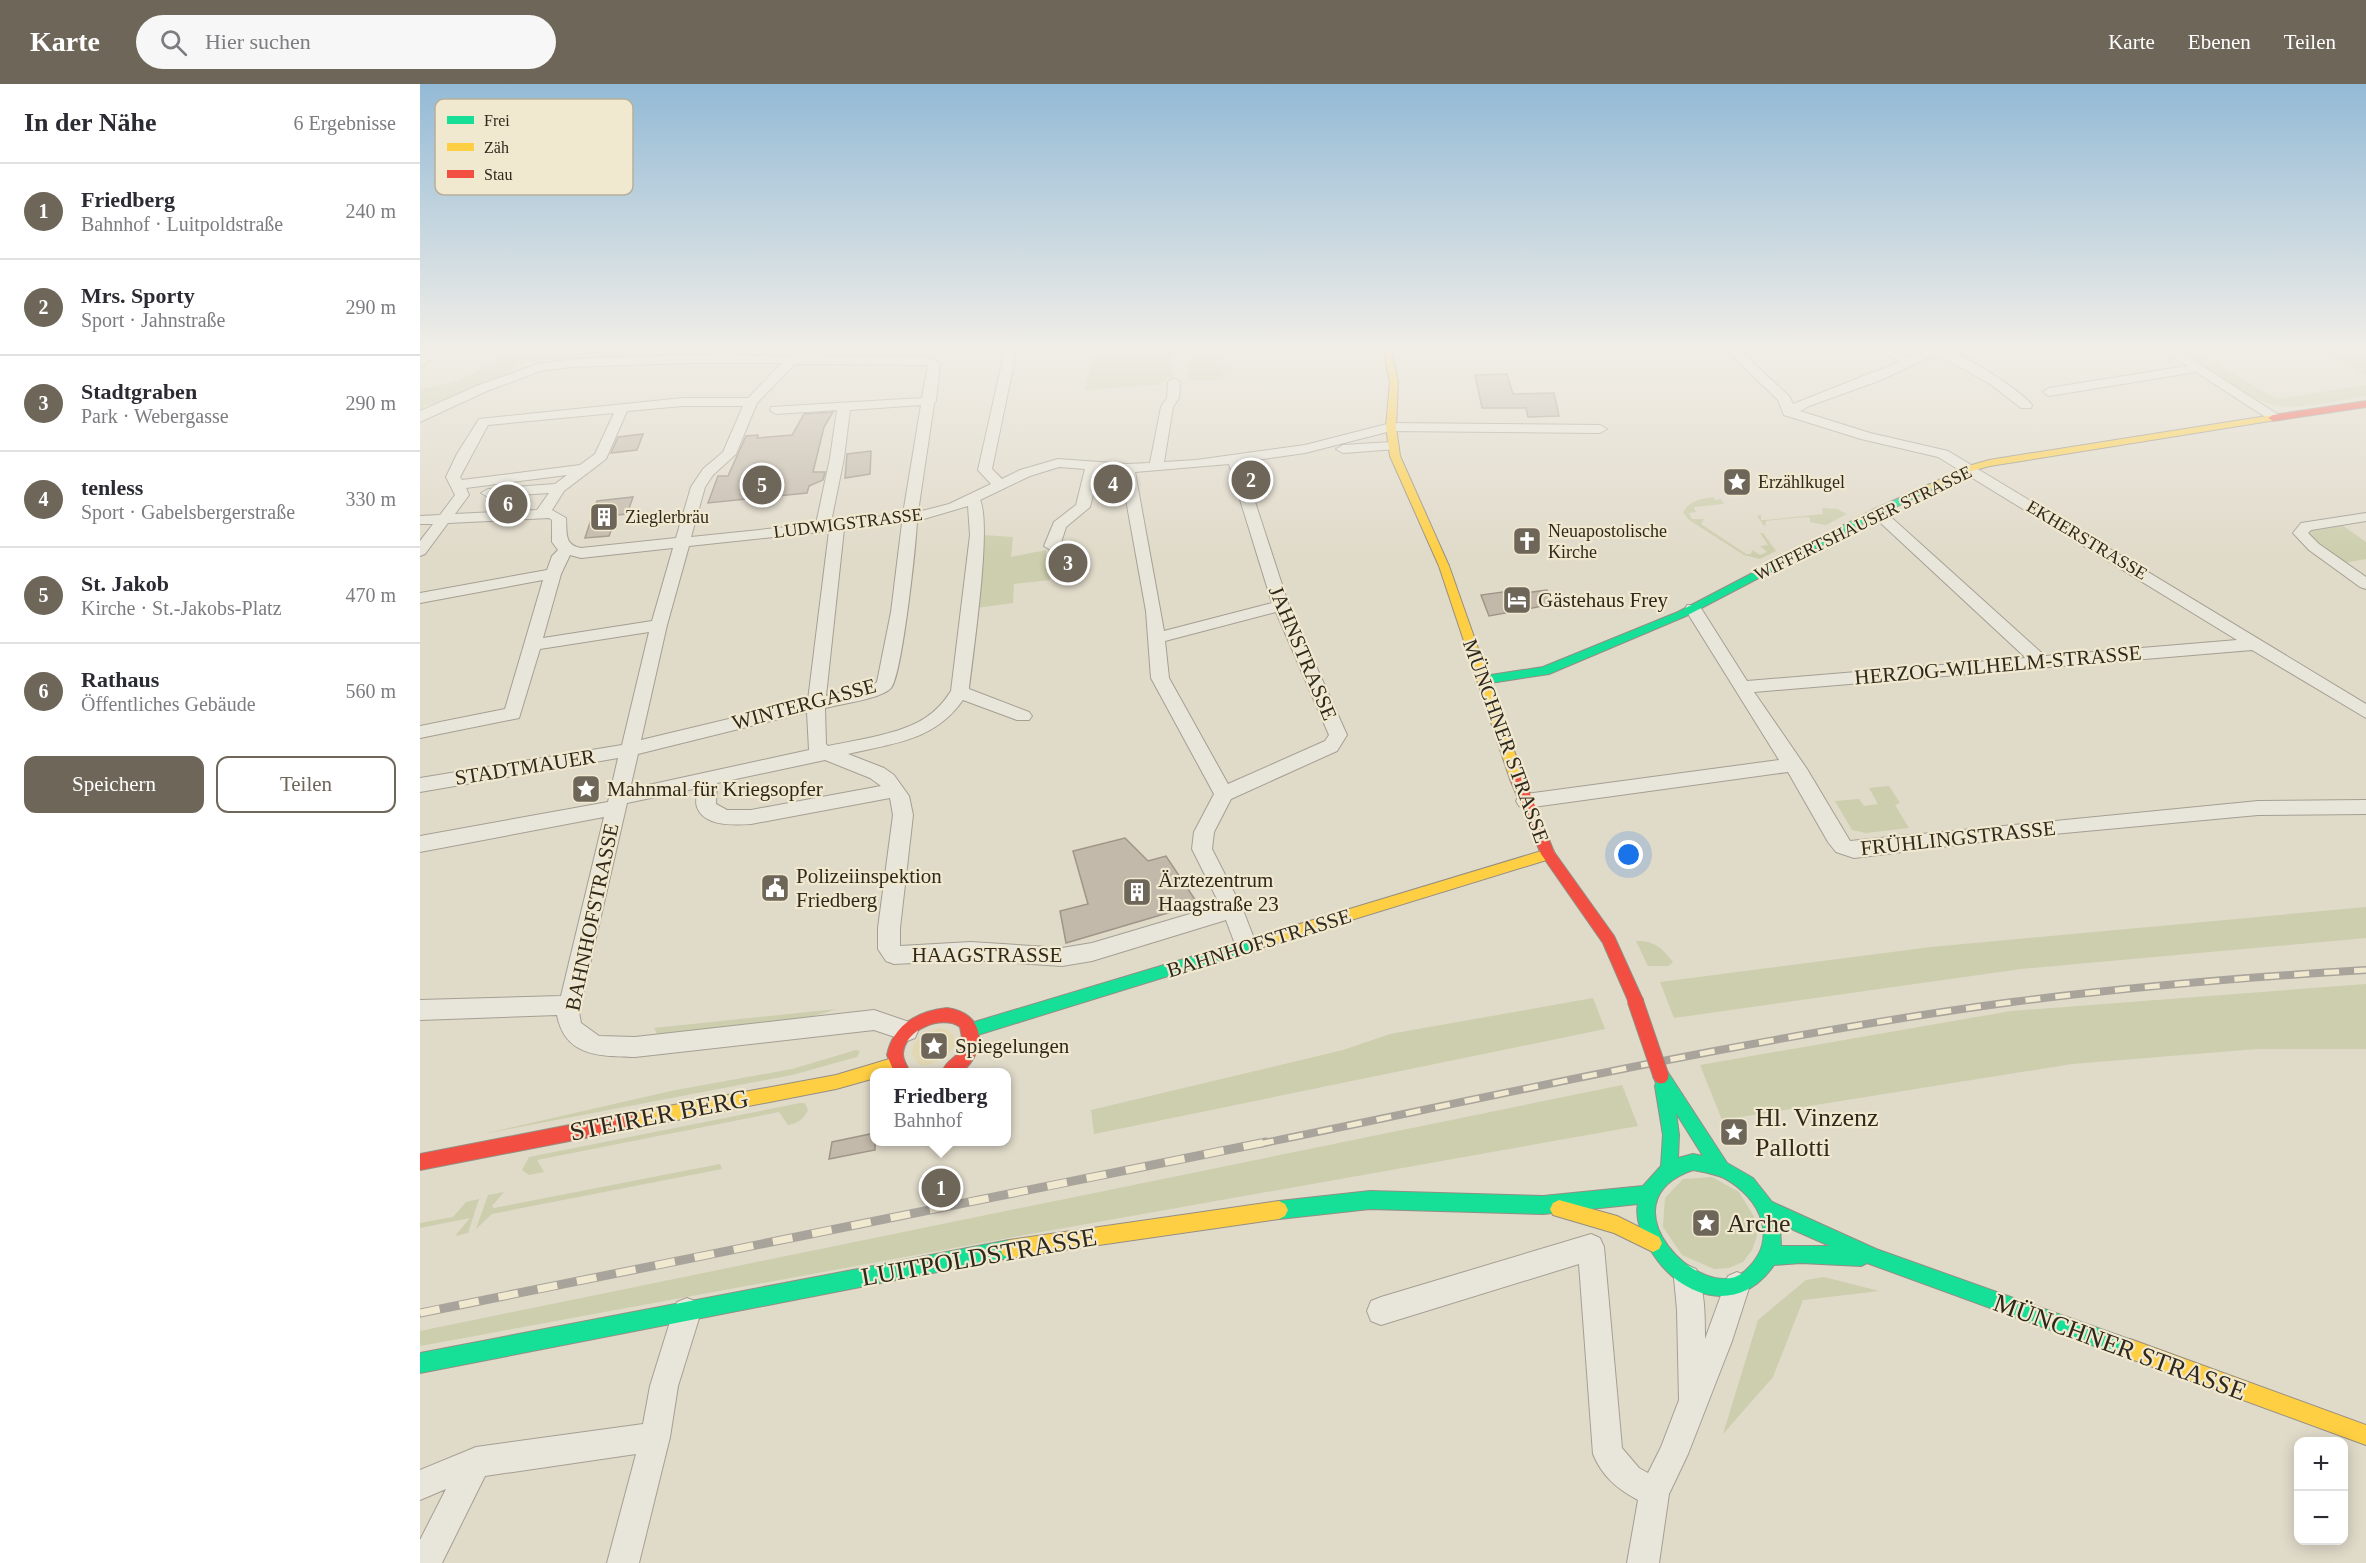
<!DOCTYPE html>
<html lang="de">
<head>
<meta charset="utf-8">
<style>
	body { margin:0; font-family:"Times New Roman",serif; background:#f7f7f7; color:#2b2b33 }
	.controls { position:absolute; right:18px; bottom:18px; display:grid; overflow:hidden; border-radius:12px; box-shadow:0 3px 15px #0003 }
	.controls button { width:54px; height:54px; display:grid; place-items:center; padding:0; border:0; border-bottom:2px solid #e1e1e2; background:#fff; color:#2b2b33; font:30px sans-serif }
	.you { position:absolute; left:1209px; top:771px; width:21px; height:21px; margin:-15px; border:4px solid #fff; border-radius:50%; background:#1a73e8; box-shadow:0 0 0 9px #1a73e833 }
	.badge { display:grid; place-items:center; width:39px; height:39px; border-radius:50%; background:#6e6659; color:#fff; font-size:20px; font-weight:700 }
	.pin { position:absolute; translate:-50% -50%; border:3px solid #fff; box-shadow:0 2px 6px #0006 }
	.popup { position:absolute; left:450px; top:984px; width:141px; height:78px; box-sizing:border-box; display:grid; place-content:center; border-radius:12px; background:#fff; filter:drop-shadow(0 2px 4px #0005); font-size:20px; white-space:nowrap; color:#7c7c81 }
	.popup b { font-size:22px; color:#2b2b33 }
	.popup::after { content:''; position:absolute; left:50%; top:100%; margin-left:-12px; border:12px solid transparent; border-top-color:#fff }
	.list { margin:0; padding:0; list-style:none }
	h2 { display:flex; justify-content:space-between; align-items:center; height:78px; margin:0; padding:0 24px; font-size:26px }
	h2 small { font-size:20px; font-weight:400; color:#7c7c81 }
	.list li { display:grid; grid-template-columns:39px 1fr auto; gap:18px; align-items:center; box-sizing:border-box; height:96px; padding:0 24px; border-top:2px solid #e1e1e2 }
	.list b { display:block; font-size:22px; white-space:nowrap }
	.list p { margin:0; font-size:20px; white-space:nowrap; color:#7c7c81 }
	.list em { font-size:20px; font-style:normal; color:#7c7c81 }
	.actions { display:flex; gap:12px; padding:18px 24px }
	.actions a { flex:1; padding:14px 0; border:2px solid #6e6659; border-radius:12px; text-align:center; font-size:21px; color:#6e6659 }
	.actions .main { background:#6e6659; color:#fff }
	.icon { flex:none; width:33px; height:33px; fill:none; stroke:currentColor; stroke-width:2; stroke-linecap:round; stroke-linejoin:round }
	.map { position:relative; flex:none; width:1946px; height:1479px; overflow:hidden }
	header { display:flex; align-items:center; gap:36px; box-sizing:border-box; height:84px; padding:0 30px; background:#6e6659; color:#fff }
	header strong { font-size:28px }
	nav { display:flex; gap:33px; margin-inline-start:auto; font-size:21px }
	.search { width:420px; height:54px; background:#f7f7f7; display:flex; align-items:center; gap:15px; box-sizing:border-box; padding:0 21px; border-radius:33px; color:#7c7c81; font-size:22px }
	main { display:flex }
	aside { flex:1; background:#fff }
	.map>svg:first-child { display:block }
	.green { fill:#cccead }
	.sand { fill:#e1d7b2 }
	.cemetery { fill:#c7c8ac }
	.building { fill:#c3b9aa; stroke:#9f9689; stroke-width:1.5 }
	.lines { fill:none; stroke-linecap:round; stroke-linejoin:round }
	.street-casing { stroke:#a59f93; stroke-width:2 }
	.fast-casing { stroke:#948e83; stroke-width:2 }
	.slow-casing { stroke:#948e83; stroke-width:2 }
	.jam-casing { stroke:#948e83; stroke-width:2 }
	.street { fill:#e8e5da; fill-rule:evenodd }
	.fast { fill:#16e098; fill-rule:evenodd }
	.slow { fill:#ffcf43; fill-rule:evenodd }
	.jam { fill:#f24e42; fill-rule:evenodd }
	.rail-far1-casing { stroke:#a8a49b; stroke-width:8 }
	.rail-casing { stroke:#a8a49b; stroke-width:9 }
	.rail-far1 { stroke:#f1e9cf; stroke-width:5; stroke-dasharray:15; stroke-linecap:butt }
	.rail { stroke:#f1e9cf; stroke-width:7; stroke-dasharray:20; stroke-linecap:butt }
	.jam-bridge-casing { stroke:#948e83; stroke-width:17; stroke-linecap:butt }
	.jam-bridge { stroke:#f24e42; stroke-width:15 }
	.labels { text-anchor:middle; dominant-baseline:central; stroke-width:4.5; stroke-linejoin:round; paint-order:stroke }
	.far-poi-label { font-size:18px; fill:#31281d; stroke:#f1e9cf; text-anchor:start }
	.far-street-label { font-size:18px; fill:#31281d; stroke:#f1e9cf }
	.poi-label { font-size:21px; fill:#31281d; stroke:#f1e9cf; text-anchor:start }
	.street-label { font-size:21px; fill:#31281d; stroke:#f1e9cf }
	.near-street-label { font-size:26px; fill:#31281d; stroke:#f1e9cf }
	.near-poi-label { font-size:26px; fill:#31281d; stroke:#f1e9cf; text-anchor:start }
	.key { fill:#f1e9cf; stroke:#b7af9a; stroke-width:1.5 }
	.key-label { font-size:16px; fill:#31281d }
</style>
</head>
<body>
<header>
<strong>Karte</strong>
<div class="search"><svg class="icon" aria-label="search" viewBox="0 0 24 24"><circle cx="10" cy="10" r="6"/><path d="M15 15l6 6"/></svg>Hier suchen</div>
<nav><a>Karte</a><a>Ebenen</a><a>Teilen</a></nav>
</header>
<main>
<aside>
<h2>In der Nähe<small>6 Ergebnisse</small></h2>
<ul class="list">
<li><span class="badge">1</span><div><b>Friedberg</b><p>Bahnhof · Luitpoldstraße</p></div><em>240 m</em></li>
<li><span class="badge">2</span><div><b>Mrs. Sporty</b><p>Sport · Jahnstraße</p></div><em>290 m</em></li>
<li><span class="badge">3</span><div><b>Stadtgraben</b><p>Park · Webergasse</p></div><em>290 m</em></li>
<li><span class="badge">4</span><div><b>tenless</b><p>Sport · Gabelsbergerstraße</p></div><em>330 m</em></li>
<li><span class="badge">5</span><div><b>St. Jakob</b><p>Kirche · St.-Jakobs-Platz</p></div><em>470 m</em></li>
<li><span class="badge">6</span><div><b>Rathaus</b><p>Öffentliches Gebäude</p></div><em>560 m</em></li>
</ul>
<div class="actions"><a class="main">Speichern</a><a>Teilen</a></div>
</aside>
<div class="map">
<svg width="1946" height="1479" viewBox="0 0 1946 1479">
	<rect width="100%" height="100%" fill="#e0dac9"/>
	<!-- green -->
	<path class="green" d="M25,265H265L273,273L180,269L123,278H112L99,280L86,291L26,315L3,322L0,328V305C27,302 57,292 77,273C62,269 37,272 20,271Z
		M672,265H751L753,293L737,301L665,306L674,267Z
		M1759,265H1771L1857,315L1946,301V312C1919,316 1876,328 1850,320C1824,312 1784,280 1759,265Z
		M769,271L802,272V281H809L810,285L803,286V295L768,297Z
		M1293,413L1296,416L1301,415L1304,420L1274,423L1276,428L1269,429L1272,435H1284L1281,440L1326,470H1331L1332,466L1340,471L1347,468L1340,462L1348,461L1340,449H1343L1356,467L1340,475L1324,471L1269,436L1263,428C1270,417 1279,415 1293,413Z
		M1402,424L1417,425L1427,430L1406,441L1390,438V434L1386,433L1346,437L1345,443L1337,432L1341,431V436H1345L1403,430Z
		M1922,441L1946,458V475L1923,479L1888,451L1890,446Z
		M564,451L593,453L591,473L626,466L630,496L594,500L593,519L556,524Z
		M658,462L669,487L632,495L628,466Z
		M1469,702L1480,719L1475,721L1489,744L1446,749L1432,746L1415,717L1439,715L1444,722L1458,720L1449,704Z
		M1946,823V854L1601,885L1254,934L1240,898L1511,863Z
		M1216,857C1234,856 1242,864 1253,878L1248,882H1228Z
		M1946,900V965H1837L1652,980L1302,1036L1280,981L1591,927Z
		M1173,914L1185,945L674,1050L671,1026L923,966L970,950Z
		M417,925L384,935L244,950H237L234,944Z
		M436,966L440,967L437,973L372,991L63,1050L251,1007L372,985Z
		M1202,1001L1218,1042L599,1152L0,1262V1247Z
		M380,1019H385L388,1026C383,1036 378,1039 368,1041L359,1028L117,1076L124,1088L109,1091L102,1086L109,1073Z
		M300,1080L302,1085L72,1130L56,1145L68,1111L84,1108L72,1122L74,1124Z
		M1292,1093L1319,1108L1336,1136L1337,1152L1332,1166L1323,1178L1309,1184L1294,1185L1262,1171L1243,1143L1245,1114L1263,1095Z
		M59,1115L48,1149L35,1152L50,1134L0,1144V1139L33,1133L46,1118Z
		M1404,1193L1459,1207L1383,1216L1353,1293L1303,1350L1338,1236L1386,1196Z"/>
	<!-- sand -->
	<path class="sand" d="M519,944L528,946L534,952V963C524,974 501,994 492,970C493,953 506,950 519,944Z"/>
	<!-- cemetery -->
	<path class="cemetery" d="M1899,265H1946V291Z"/>
	<!-- building -->
	<path class="building" d="M1087,290L1093,310L1134,309L1139,332L1108,333L1106,324H1062L1055,291Z
		M413,328L404,343L393,388H405L403,396L389,402L387,409L288,419L298,392H308L326,352L338,351L337,354L372,351L384,330Z
		M223,350L217,366L191,369L198,353Z
		M451,367L450,390L425,394L427,370Z
		M213,413L207,430L197,431L189,452L165,454L177,417Z
		M1104,505L1105,509L1127,506L1134,520L1069,532L1061,511Z
		M705,754L728,777L746,772L778,820L646,859L640,827L668,820L653,767Z
		M455,1049V1066L409,1075L412,1058Z"/>
	<g class="lines">
		<!-- street casing -->
		<g class="street-casing">
			<path id="street" d="M8,265H21L4,281L0,282V272Z
				M580,265H593L596,269L572,385L582,395L600,386L638,375L707,380L730,379L741,323L747,314L748,298L754,294L760,298L759,314L753,323L744,378L776,376L885,361L971,339L1180,341L1187,345L1180,349L971,347L885,369L822,378L869,522L927,651L917,667L811,715L794,748L792,765L823,826L837,862L834,868L826,871L818,868L806,836L672,877L642,882L551,876L474,880L466,877L458,865V844L473,731L470,714L331,740C315,741 284,743 277,723C275,718 277,709 278,704L207,719L159,928L161,939L179,952L215,953L454,926L495,940L498,947L495,954L487,957L454,946L215,973C180,972 145,973 137,931L0,936V916L141,912L184,733L0,768V752L188,718L198,674L0,708V694L202,661L229,548L120,565L99,634L0,654V642L85,625L123,496L0,519V509L127,486L132,472L138,466L132,458V436L129,434L28,439L5,470L0,472V457L13,440H0V432L20,431L35,411L26,393L37,370L59,335L263,314H328L362,279H271L150,283L121,287L67,307L0,338V327L59,301L115,281L150,275L271,271L369,272L376,268L382,272L506,273L520,279L516,317L514,320L498,428L529,420L571,400L558,386L584,270ZM375,280L508,281L502,314L351,323L350,326L356,330L417,326L410,374L396,440L271,453L285,403L293,391L316,370L337,319ZM501,321L483,430L411,438L424,374L430,326ZM263,322H323L303,368L283,385L271,403L256,454L161,464C144,461 147,449 146,434L132,426L144,407L186,375L207,327ZM194,329L175,370L160,381L42,396L40,393L68,341ZM809,380L852,519L744,547L715,388ZM639,383L665,385L656,421L634,438L624,462L632,467L640,462L646,443L670,423L679,386L701,388L726,527L731,594L794,710L774,748L772,765L800,821L672,859L642,864L551,858L480,862V844L493,731L489,712L474,691L464,684L428,670C474,659 514,657 543,616L597,636H609L612,632L609,628L549,605C553,569 572,441 560,416L610,392ZM147,391L135,400L68,405L61,409L68,413L129,409L117,426L35,430L49,411L46,404ZM548,422L550,451L531,607C524,618 516,627 505,634C481,650 437,656 408,662L406,660L405,624C420,620 461,615 471,604C482,592 496,461 497,437ZM482,439L471,528L457,598L453,601L406,612L424,445ZM409,447L388,616L221,656L247,541L269,462ZM253,464L232,537L123,554L141,490L150,471L161,474ZM856,528L909,651L905,657L808,700L749,594L745,557ZM387,628L389,666L210,705L218,670ZM405,676L450,694L461,702L331,726H307L296,720L297,699Z
				M1305,265H1318L1369,312L1373,320L1479,278L1461,265H1475L1488,274C1499,269 1512,261 1525,265C1543,270 1601,306 1612,321L1611,324H1601L1570,300L1516,270L1461,296L1389,322L1380,327L1450,349L1528,367L1946,620V634L1832,566L1334,608L1387,685L1430,757L1838,717L1946,716V730L1838,731L1601,753L1434,774L1416,768L1408,758L1368,688L1106,724L1099,722L1096,717L1099,712L1106,710L1359,676L1265,525L1267,521H1279L1327,597L1606,574L1452,431L1450,428L1457,424L1462,425L1625,572L1817,556L1518,373L1441,355L1364,331L1358,316Z
				M1742,265H1756L1862,333L1860,336H1850L1776,288L1629,312L1623,308L1629,304L1767,282Z
				M972,358L979,362L977,365L923,369L916,365L923,361Z
				M1946,429V437L1891,446L1888,449L1899,460L1946,493V505L1940,503L1889,466L1873,449L1881,439Z
				M1171,1150L1180,1154L1184,1163L1202,1364L1219,1384L1228,1389L1241,1363L1259,1316L1257,1226L1254,1194L1258,1185L1267,1181L1276,1185C1285,1206 1285,1232 1285,1255L1308,1192L1317,1188L1326,1192L1330,1201L1312,1257L1268,1370L1249,1410L1239,1479H1207L1218,1416C1197,1405 1182,1392 1173,1370L1159,1180L961,1241L951,1237L947,1227L951,1217L961,1213Z
				M267,1214L277,1218L281,1228L258,1302L250,1353L219,1479H187L216,1370L65,1392L22,1479H0V1456L26,1405L0,1416V1386L56,1363L223,1340L230,1302L253,1228L257,1218Z"/>
		</g>
		<!-- fast casing -->
		<g class="fast-casing">
			<path id="fast" d="M1510,400L1513,401V405L1461,430L1266,532L1129,590L1064,600L1058,596L1064,592L1123,583L1258,528L1453,426Z
				M837,853L842,855L844,859L842,863L551,953L545,951L543,946L545,941L551,939Z
				M1241,985L1247,987L1307,1079L1333,1094L1352,1118L1456,1165L1717,1258L1720,1265L1717,1272L1710,1275L1447,1179L1441,1182L1381,1179L1354,1181C1318,1234 1256,1213 1229,1163C1222,1151 1215,1134 1218,1120L1123,1130L950,1125L859,1135L853,1132L850,1126L853,1120L859,1117L950,1107L1123,1112L1223,1102L1241,1082L1243,1051L1235,1002L1236,999L1233,992L1235,987ZM1256,1029L1283,1072L1273,1070L1258,1074L1259,1051ZM1273,1086C1283,1088 1295,1090 1304,1094C1341,1114 1360,1156 1325,1187C1284,1224 1179,1118 1273,1086ZM1360,1140L1410,1162H1361Z
				M589,1156L595,1159L598,1165L595,1171L589,1174L0,1289V1269Z"/>
		</g>
		<!-- slow casing -->
		<g class="slow-casing">
			<path id="slow" d="M963,265H971L978,298L976,343L980,372L1029,482L1104,695L1102,698L1097,700L1090,695L1019,482L970,372L966,343L970,298Z
				M1853,331L1856,332V336L1570,382L1551,387L1513,405L1505,403L1545,383L1569,376Z
				M1128,765L1133,766L1135,770L1133,774L837,865L832,863L830,859L832,855L837,853Z
				M476,973L482,975L484,980L482,985L472,988H455V994L416,1005L211,1045L205,1043L203,1037L205,1031L211,1029L416,991Z
				M1139,1116L1197,1132L1239,1153L1242,1159L1239,1165L1233,1168L1194,1149L1133,1131L1130,1125L1133,1119Z
				M859,1117L865,1120L868,1126L865,1132L859,1135L589,1174L583,1171L580,1165L583,1159L589,1156Z
				M1710,1255L1946,1341V1361L1703,1272L1700,1265L1703,1258Z"/>
		</g>
		<!-- jam casing -->
		<g class="jam-casing">
			<path id="jam" d="M1946,317V323L1853,337L1848,334L1853,331Z
				M1097,690L1104,695L1134,768L1194,852L1223,916L1220,921L1215,923L1210,921L1183,859L1121,770L1090,695Z
				M527,924C565,929 568,965 542,988H522C530,968 548,977 540,943C522,930 484,946 483,970C483,977 488,983 490,988H474L467,971C473,941 498,927 527,924Z
				M211,1029L217,1031L219,1037L217,1043L211,1045L0,1086V1070Z"/>
		</g>
		<!-- street -->
		<use href="#street" class="street"/>
		<!-- fast -->
		<use href="#fast" class="fast"/>
		<!-- slow -->
		<use href="#slow" class="slow"/>
		<!-- jam -->
		<use href="#jam" class="jam"/>
		<!-- rail-far1 casing -->
		<g class="rail-far1-casing">
			<path id="rail-far1" d="M839,1060C1089,1009 1339,952 1592,918C1710,903 1828,893 1946,886"/>
		</g>
		<!-- rail casing -->
		<g class="rail-casing">
			<path id="rail" d="M0,1229L846,1058"/>
		</g>
		<!-- rail-far1 -->
		<use href="#rail-far1" class="rail-far1"/>
		<!-- rail -->
		<use href="#rail" class="rail"/>
		<!-- jam-bridge casing -->
		<g class="jam-bridge-casing">
			<path id="jam-bridge" d="M1215,916L1241,992"/>
		</g>
		<!-- jam-bridge -->
		<use href="#jam-bridge" class="jam-bridge"/>
	</g>
	<!-- sky -->
	<linearGradient id="sky" x2="0" y2="1"><stop stop-color="#93bad6"/><stop offset="0.56" stop-color="#f1eee7"/><stop offset="1" stop-color="#f1eee7" stop-opacity="0"/></linearGradient>
	<rect width="1946" height="472" fill="url(#sky)"/>
	<!-- icons -->
	<defs>
		<g id="sight-square" transform="scale(1.5)"><rect x="-9" y="-9" width="18" height="18" rx="4" fill="#6e6659" stroke="#f1e9cf"/><path d="M0-6L1.8-2.2L6-1.7L2.9 1.2L3.7 5.4L0 3.3L-3.7 5.4L-2.9 1.2L-6-1.7L-1.8-2.2Z" fill="#fff"/></g>
		<g id="building-square" transform="scale(1.5)"><rect x="-9" y="-9" width="18" height="18" rx="4" fill="#6e6659" stroke="#f1e9cf"/><path d="M-4-6H4V6H1V3H-1V6H-4ZM-2.5-4.3h1.7v1.8h-1.7ZM.8-4.3h1.7v1.8H.8ZM-2.5-1h1.7V.8h-1.7ZM.8-1h1.7V.8H.8Z" fill="#fff"/></g>
		<g id="church-square" transform="scale(1.5)"><rect x="-9" y="-9" width="18" height="18" rx="4" fill="#6e6659" stroke="#f1e9cf"/><path d="M-1.2-6h2.4v3.5h3.3v2.4h-3.3V6h-2.4V-.1h-3.3v-2.4h3.3Z" fill="#fff"/></g>
		<g id="hotel-square" transform="scale(1.5)"><rect x="-9" y="-9" width="18" height="18" rx="4" fill="#6e6659" stroke="#f1e9cf"/><path d="M-6-4.5h1.5V1H6V5H4.5V3h-9V5H-6ZM-4 0a1.8 1.8 0 1 1 3.6 0ZM.5 0V-2.5h3Q6-2.5 6 0Z" fill="#fff"/></g>
		<g id="civic-square" transform="scale(1.5)"><rect x="-9" y="-9" width="18" height="18" rx="4" fill="#6e6659" stroke="#f1e9cf"/><path d="M-.6-6.5H3V-4.5H.6V-3L4-1V1h2V6H-6V1h2V-1L-.6-3ZM-1.2 2.5V6h2.4V2.5Z" fill="#fff"/></g>
	</defs>
	<g fill-rule="evenodd">
		<use href="#sight-square" x="1317" y="398"/>
		<use href="#building-square" x="184" y="433"/>
		<use href="#church-square" x="1107" y="457"/>
		<use href="#hotel-square" x="1097" y="516"/>
		<use href="#sight-square" x="166" y="705"/>
		<use href="#civic-square" x="355" y="804"/>
		<use href="#building-square" x="717" y="808"/>
		<use href="#sight-square" x="514" y="962"/>
		<use href="#sight-square" x="1314" y="1048"/>
		<use href="#sight-square" x="1286" y="1139"/>
	</g>
	<g class="labels">
		<!-- far-poi labels -->
		<g class="far-poi-label">
			<text x="1338" y="398">Erzählkugel</text>
			<text x="205" y="433">Zieglerbräu</text>
			<text x="1128" y="447">Neuapostolische<tspan x="1128" dy="21">Kirche</tspan></text>
		</g>
		<!-- far-street labels -->
		<g class="far-street-label">
			<text transform="translate(428 439) rotate(-7)">LUDWIGSTRASSE</text>
			<text transform="translate(1443 439) rotate(-26)">WIFFERTSHAUSER STRASSE</text>
			<text transform="translate(1667 456) rotate(31)">EKHERSTRASSE</text>
		</g>
		<!-- poi labels -->
		<g class="poi-label">
			<text x="1118" y="516">Gästehaus Frey</text>
			<text x="187" y="705">Mahnmal für Kriegsopfer</text>
			<text x="376" y="792">Polizeiinspektion<tspan x="376" dy="24">Friedberg</tspan></text>
			<text x="738" y="796">Ärztezentrum<tspan x="738" dy="24">Haagstraße 23</tspan></text>
			<text x="535" y="962">Spiegelungen</text>
		</g>
		<!-- street labels -->
		<g class="street-label">
			<text transform="translate(883 569) rotate(67)">JAHNSTRASSE</text>
			<text transform="translate(1578 581) rotate(-5)">HERZOG-WILHELM-STRASSE</text>
			<text transform="translate(384 620) rotate(-15)">WINTERGASSE</text>
			<text transform="translate(1086 657) rotate(70)">MÜNCHNER STRASSE</text>
			<text transform="translate(105 683) rotate(-9)">STADTMAUER</text>
			<text transform="translate(1538 754) rotate(-6)">FRÜHLINGSTRASSE</text>
			<text transform="translate(172 833) rotate(-78)">BAHNHOFSTRASSE</text>
			<text transform="translate(839 859) rotate(-17)">BAHNHOFSTRASSE</text>
			<text x="567" y="871">HAAGSTRASSE</text>
		</g>
		<!-- near-street labels -->
		<g class="near-street-label">
			<text transform="translate(239 1031) rotate(-11)">STEIRER BERG</text>
			<text transform="translate(559 1173) rotate(-10)">LUITPOLDSTRASSE</text>
			<text transform="translate(1700 1263) rotate(20)">MÜNCHNER STRASSE</text>
		</g>
		<!-- near-poi labels -->
		<g class="near-poi-label">
			<text x="1335" y="1033">Hl. Vinzenz<tspan x="1335" dy="30">Pallotti</tspan></text>
			<text x="1307" y="1139">Arche</text>
		</g>
	</g>
	<!-- legend -->
	<rect x="15" y="15" width="198" height="96" rx="9" class="key"/>
	<rect x="27" y="32" width="27" height="8" fill="#16e098"/>
	<rect x="27" y="59" width="27" height="8" fill="#ffcf43"/>
	<rect x="27" y="86" width="27" height="8" fill="#f24e42"/>
	<g class="key-label">
		<text x="64" y="42">Frei</text>
		<text x="64" y="69">Zäh</text>
		<text x="64" y="96">Stau</text>
	</g>
</svg>
<div class="controls">
<button>+</button>
<button>−</button>
</div>
<div class="you"></div>
<div class="pin badge" style="left:521px;top:1104px">1</div>
<div class="popup"><b>Friedberg</b>Bahnhof</div>
<div class="pin badge" style="left:831px;top:396px">2</div>
<div class="pin badge" style="left:648px;top:479px">3</div>
<div class="pin badge" style="left:693px;top:400px">4</div>
<div class="pin badge" style="left:342px;top:401px">5</div>
<div class="pin badge" style="left:88px;top:420px">6</div>
</div>
</main>
</body>
</html>
